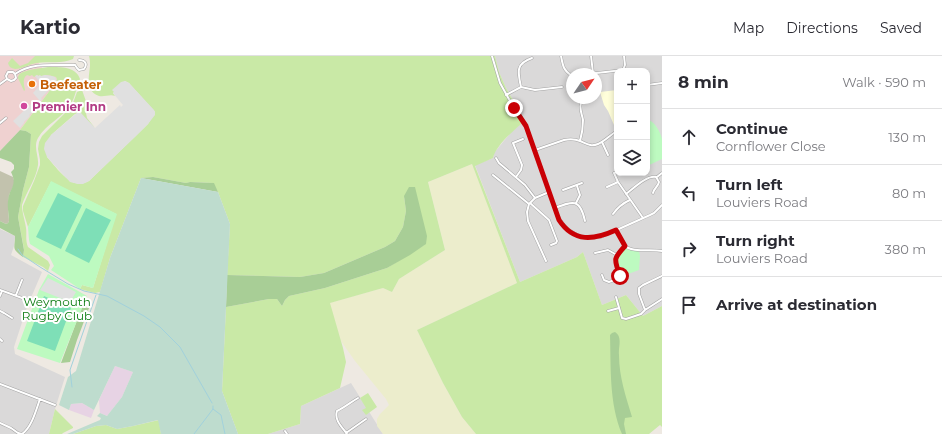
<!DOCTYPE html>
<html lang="en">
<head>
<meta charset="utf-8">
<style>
	body { margin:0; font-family:Montserrat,sans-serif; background:#f7f7f7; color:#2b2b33 }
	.controls { position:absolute; right:12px; top:12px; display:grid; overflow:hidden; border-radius:8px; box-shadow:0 2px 6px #0003 }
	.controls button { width:36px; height:36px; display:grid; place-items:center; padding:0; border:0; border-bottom:1px solid #e1e1e2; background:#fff; color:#2b2b33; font:20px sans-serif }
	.compass { position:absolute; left:566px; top:12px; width:36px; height:36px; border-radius:50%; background:#fff; box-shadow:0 2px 6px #0003; rotate:55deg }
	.stop { position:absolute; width:12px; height:12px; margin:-9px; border:3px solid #c90005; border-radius:50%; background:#fff }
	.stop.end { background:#c90005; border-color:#fff; box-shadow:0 1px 4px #0008 }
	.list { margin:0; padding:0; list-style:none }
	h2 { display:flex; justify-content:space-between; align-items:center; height:52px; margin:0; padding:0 16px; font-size:17px }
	h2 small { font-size:13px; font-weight:400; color:#7c7c81 }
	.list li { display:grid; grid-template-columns:26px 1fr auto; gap:12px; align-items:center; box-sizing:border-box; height:56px; padding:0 16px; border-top:1px solid #e1e1e2 }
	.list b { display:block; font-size:15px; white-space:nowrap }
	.list p { margin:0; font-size:13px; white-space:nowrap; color:#7c7c81 }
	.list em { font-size:13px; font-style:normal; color:#7c7c81 }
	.icon { flex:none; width:22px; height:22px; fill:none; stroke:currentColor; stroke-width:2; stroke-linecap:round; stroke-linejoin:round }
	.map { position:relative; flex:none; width:662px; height:378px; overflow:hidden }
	header { display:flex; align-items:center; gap:24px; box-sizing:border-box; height:56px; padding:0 20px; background:#fff; border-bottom:1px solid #e1e1e2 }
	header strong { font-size:19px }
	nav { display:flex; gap:22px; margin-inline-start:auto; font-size:14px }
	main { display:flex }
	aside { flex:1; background:#fff }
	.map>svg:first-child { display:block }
	.residential { fill:#dad9d9; fill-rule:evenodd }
	.commercial { fill:#efd1d0 }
	.industrial { fill:#e7d3e4 }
	.education { fill:#fffeda }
	.construction { fill:#c2c2ad }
	.farmland { fill:#ecedcc }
	.grass { fill:#c9e9a6 }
	.forest { fill:#a8ce96 }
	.wetland { fill:#bedcce }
	.park { fill:#bdfac0 }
	.pitch { fill:#7edfb7 }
	.parking { fill:#e0e0e0 }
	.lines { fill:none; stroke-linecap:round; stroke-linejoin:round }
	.stream { stroke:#a1d1dc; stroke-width:1 }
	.street-casing { stroke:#a3a3a3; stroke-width:3 }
	.street { stroke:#fff; stroke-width:2 }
	.route { stroke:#c90005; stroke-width:5 }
	.food-dot { fill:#e8710a; stroke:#fff; stroke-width:1.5 }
	.hotel-dot { fill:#d1479c; stroke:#fff; stroke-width:1.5 }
	.labels { text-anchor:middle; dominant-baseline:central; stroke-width:4; stroke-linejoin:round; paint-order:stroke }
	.food-label { font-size:12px; font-weight:bold; fill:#c56008; stroke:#fff; text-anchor:start }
	.hotel-label { font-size:12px; font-weight:bold; fill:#b23c85; stroke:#fff; text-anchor:start }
	.park-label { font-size:12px; fill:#0a7b10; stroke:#fff }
</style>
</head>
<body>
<header>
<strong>Kartio</strong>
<nav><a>Map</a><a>Directions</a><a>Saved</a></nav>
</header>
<main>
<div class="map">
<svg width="662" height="378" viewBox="0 0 662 378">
	<rect width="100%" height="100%" fill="#eee9e2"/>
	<!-- residential -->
	<path class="residential" d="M495,0H662V250L643,260L626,239L602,249L583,196L577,201L520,226L475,109L493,102L494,97L512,75L525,65L506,32L499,16ZM617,15H647V117H617ZM572,18H596V42H572Z
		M0,173L15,180L14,190L11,199L42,216L27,251L14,291L15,298L65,321L55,353L49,378H0Z
		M351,327L383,378H268L300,368L301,350Z"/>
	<!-- commercial -->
	<path class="commercial" d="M0,0H37L34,1L43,13L56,21L57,24L54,29L20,74L0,95Z"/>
	<!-- industrial -->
	<path class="industrial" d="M115,310L133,316L122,341L107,360L100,357L99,344Z
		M82,347L94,354L91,362L69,354L71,348Z"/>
	<!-- education -->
	<path class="education" d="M617,34V68L614,69L608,55L604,49L600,36Z"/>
	<!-- construction -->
	<path class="construction" d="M0,115L13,121L14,124V129L9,139L8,151L9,165L8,167L6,168L0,165Z"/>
	<!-- farmland -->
	<path class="farmland" d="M472,108L517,227L417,274L443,327L462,361L476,378H383L377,370V363L380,358L389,349L386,343L355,305L341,285L329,247L383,232L392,236L399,223L445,194L428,126Z"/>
	<!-- grass -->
	<path class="grass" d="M35,0H74L73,3C62,8 49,5 37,7C30,8 22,13 15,13C11,12 9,11 8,7L12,2L20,10L28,7Z
		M89,0H495L499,16L506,32L525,65C515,73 496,89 493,102L475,110L520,226L577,201L583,196L602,249L626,239L643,260L662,250V371L660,369L649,378H476L462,361L443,327L417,274L517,227L472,108L428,126L445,194L399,223L392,236L383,232L330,247L343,292L346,306L340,332L301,350L300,368L268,378H238L222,335L226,251L269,243H277L282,250L285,244L289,240L325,232L387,212L424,189L404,140L406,155L403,171L395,185L385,191L324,217L300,221L227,219L230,168L218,136L213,127L191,126L186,127L153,121L141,122L110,202L100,236L95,237L80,233L82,229L93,232L116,158L51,126L28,171L23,155V150L34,125L40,109V104L38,93L39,86L42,80L68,54L73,47L77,36L82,34L87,48L86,57L87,62L95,72L79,57L75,58L51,79L47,101C51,106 55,110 58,114C68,124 75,132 89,125L148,68L155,56L129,27L125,25L113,37L115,40C110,38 105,41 99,40C85,36 89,20 90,10C90,7 90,3 89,0Z
		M48,11C59,11 76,10 80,23C76,31 76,41 70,49C62,62 46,68 38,82C33,91 39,100 38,109C36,124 26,136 22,149C22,157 25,164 26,172C27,178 25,184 28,191L48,205L50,209L48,215L43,211L23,201L24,193L18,161L23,134L29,111L31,78L26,75L20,74L54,29L57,24L56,21C50,20 47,17 41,21L37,19L34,21L32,19L30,20L27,19C22,22 24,29 25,34L24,35L18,22C18,21 18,20 19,19C22,14 42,12 48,11Z
		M368,337L377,351L366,359L362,354L366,352L360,342Z
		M55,353L73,371V372L63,377L62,378H49Z
		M159,364L161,378H73L96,370L106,369L117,373L133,370Z"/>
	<!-- forest -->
	<path class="forest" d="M20,74L26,75L31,78L29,111L23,134L18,161L24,194L23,201C11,192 15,193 15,180L0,172V165L6,168L8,167L9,165C9,158 7,151 8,145C9,132 18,130 11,116L14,113V109L11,106L0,102V95Z
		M153,121L186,127L190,126L214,127L218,136L141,122Z
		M409,131H415L427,180L426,188L410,199L387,212L325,232L289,240L285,244L282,250L277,243H269L226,251L227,219L300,221L324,217L385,191L395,185L403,171L406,155L404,140Z
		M82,251L89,252L77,284L70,306L61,307Z
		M615,276C623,281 618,291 619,299C619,321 626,341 632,361L625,362L624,368L626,378H622C609,347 611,312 610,279L612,277Z"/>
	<!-- wetland -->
	<path class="wetland" d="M141,122L218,136L230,168L222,335L238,378H161L158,364L133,370L117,373L106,369L96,370L73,378H67L100,364L101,362L97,360L100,357L107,360L122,341L133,316L115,310L94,354L82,347L71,348L69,354L59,349L68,321L76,315L110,202Z"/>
	<!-- park -->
	<path class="park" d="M647,63C655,66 660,75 662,83C662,90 662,97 662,103L647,110Z
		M51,125L117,158L93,232L82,229L80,233L51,214L54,210L49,200L30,188L29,184L28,171Z
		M626,192L639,195L640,200L639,214L628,218L621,217C615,206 615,200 626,192Z
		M48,218L87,240L60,307L17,293L39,234Z"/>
	<!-- pitch -->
	<path class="pitch" d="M58,137L82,149L61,193L36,181Z
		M86,152L111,164L89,207L65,195Z
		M44,240L71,252L55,295L27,285Z"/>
	<!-- parking -->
	<path class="parking" d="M37,19L38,20L40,19L41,20L45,19L52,20L55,21L56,24L47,36L41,42L42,43L40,45L33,37L41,28L35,20Z
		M125,25L129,27L154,54L155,56V59L148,68L135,81L89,125L83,128H78L70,126L47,101L44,93L45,87L51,79L77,57H81L95,72L120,49L121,51L123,49L113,37L114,36L112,34L121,26Z
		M33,46L37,49L33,56L29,59L30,60L24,66V67L20,72L13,65Z
		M48,222L76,236L70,246L40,234Z"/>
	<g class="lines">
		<!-- stream -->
		<path class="stream" d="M18,193L22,199L40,211L68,228L84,235L107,240L144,260L160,271L180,291L212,347
			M72,331L70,314L96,239
			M213,353L221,359L225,378
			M194,378L213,353V350"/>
		<!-- street casing -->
		<g class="street-casing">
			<path id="street" d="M492,0L500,27L510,45L526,69L557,158C566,177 581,184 601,181L650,159L654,157L662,149
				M561,0C563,10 563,14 572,20
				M591,0L593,17
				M75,9L77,12L79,14L84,13C88,8 85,4 79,4
				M15,18C33,5 56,10 75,9
				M588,18L623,14L625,9L624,0
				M7,23L6,20L8,16H13L15,18
				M7,23L11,25L14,24L16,22L15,18
				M0,28L7,23
				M647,29L662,27
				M521,31C518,16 515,8 532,2
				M506,39L521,31L535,34L562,31
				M0,67L6,62
				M580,85C582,78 583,71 583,64C582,58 579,53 581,47
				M602,86L608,99
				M535,94L564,84C569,83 575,83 580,85C587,88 591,91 598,88C605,85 610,79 617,75
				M496,102L499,107L525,129L535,142
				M617,116L614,117L618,126L643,162
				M493,119L529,148
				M516,121L521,114L522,109L513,87L523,83
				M657,121L662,117
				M607,131L618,126
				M563,134L582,127
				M626,138C634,132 647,119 656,121L659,126C658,131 654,132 653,137
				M530,147L549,164L557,185L556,187L551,189
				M576,147L580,139L577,130
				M555,152C573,145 580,142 585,165
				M613,158C618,151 623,147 630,144
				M617,175C619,179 621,185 624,189C631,197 652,193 662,195
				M595,197L608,194L617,199
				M546,205L528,165L527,156L529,148L535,142L549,136
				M602,219L604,224L609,226C615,224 620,222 626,219
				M620,221C616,203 611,206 625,190
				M0,234L33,246
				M16,239L22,224
				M0,240L2,235
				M616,241L622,262L626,263L641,258L645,254L662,243
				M645,254L639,238V232L643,229L662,220
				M0,255L4,257L12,262
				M608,255L619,252
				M0,283L2,285
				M0,328L55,349
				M0,367L11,372L18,377L22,378
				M285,375L287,378
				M346,377L366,363
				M22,378C32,371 36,354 40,343
				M347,378C342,371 334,364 337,355C345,351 351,346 358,342"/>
		</g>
		<!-- street -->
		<use href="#street" class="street"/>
	</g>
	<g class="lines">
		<!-- route -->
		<path class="route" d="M514,52L526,70L559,164C574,187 594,184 616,174L625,190C613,203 614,203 620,220"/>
	</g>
	<!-- markers -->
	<circle class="food-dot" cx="32" cy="28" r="4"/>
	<circle class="hotel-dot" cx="24" cy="50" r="4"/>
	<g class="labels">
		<!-- food labels -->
		<g class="food-label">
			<text x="40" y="28">Beefeater</text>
		</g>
		<!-- hotel labels -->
		<g class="hotel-label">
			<text x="32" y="50">Premier Inn</text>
		</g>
		<!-- park labels -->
		<g class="park-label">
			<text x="57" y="245">Weymouth<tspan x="57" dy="14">Rugby Club</tspan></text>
		</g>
	</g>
</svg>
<div class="controls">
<button>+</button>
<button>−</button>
<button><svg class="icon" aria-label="layers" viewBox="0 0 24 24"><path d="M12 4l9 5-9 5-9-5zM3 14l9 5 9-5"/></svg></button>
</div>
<svg class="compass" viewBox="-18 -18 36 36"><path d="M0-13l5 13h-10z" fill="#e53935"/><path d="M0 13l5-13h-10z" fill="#7c7c81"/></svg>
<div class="stop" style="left:620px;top:220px"></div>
<div class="stop end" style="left:514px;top:52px"></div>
</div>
<aside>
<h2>8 min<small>Walk · 590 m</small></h2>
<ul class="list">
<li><svg class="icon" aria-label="ahead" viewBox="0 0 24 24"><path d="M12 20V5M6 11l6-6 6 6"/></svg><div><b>Continue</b><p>Cornflower Close</p></div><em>130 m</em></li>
<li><svg class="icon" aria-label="left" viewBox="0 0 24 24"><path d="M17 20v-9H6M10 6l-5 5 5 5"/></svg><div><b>Turn left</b><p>Louviers Road</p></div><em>80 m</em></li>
<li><svg class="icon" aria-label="right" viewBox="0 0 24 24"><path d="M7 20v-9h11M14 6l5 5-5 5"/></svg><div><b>Turn right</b><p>Louviers Road</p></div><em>380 m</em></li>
<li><svg class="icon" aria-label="arrive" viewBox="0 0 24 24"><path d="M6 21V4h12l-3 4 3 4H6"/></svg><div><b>Arrive at destination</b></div></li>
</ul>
</aside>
</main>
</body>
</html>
